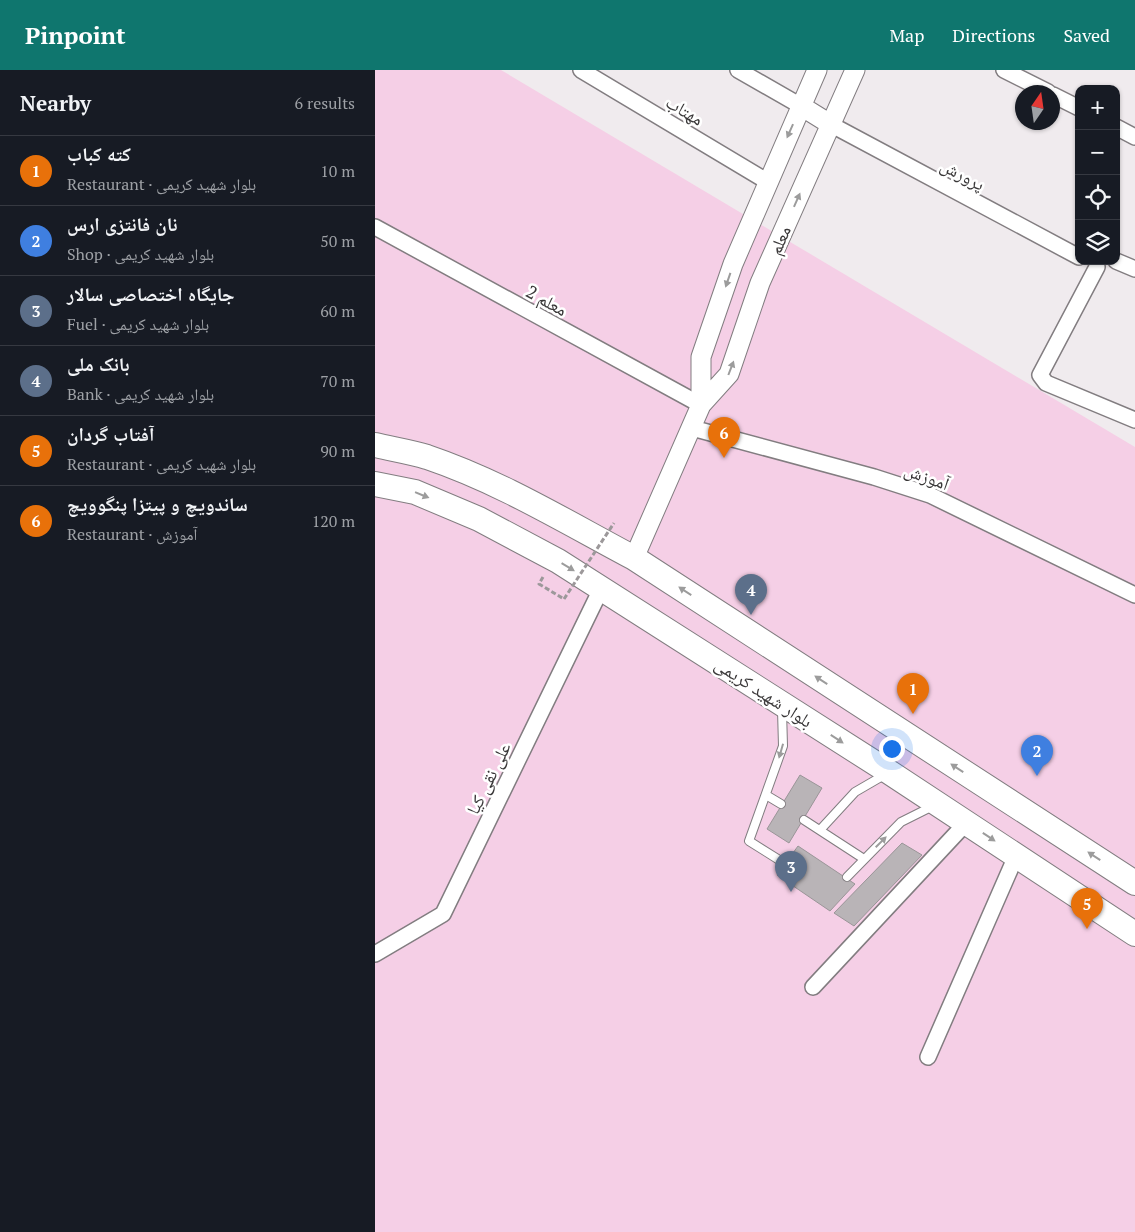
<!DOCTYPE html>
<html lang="en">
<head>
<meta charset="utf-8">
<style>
	body { margin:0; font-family:"PT Serif","Noto Naskh Arabic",serif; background:#242831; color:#f1f3f6 }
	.controls { position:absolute; right:15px; top:15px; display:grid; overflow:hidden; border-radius:10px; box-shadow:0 1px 4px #0004 }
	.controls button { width:45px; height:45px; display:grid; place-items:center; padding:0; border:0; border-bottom:1px solid #363941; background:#171b24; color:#f1f3f6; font:25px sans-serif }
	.compass { position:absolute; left:640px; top:15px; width:45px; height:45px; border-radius:50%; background:#171b24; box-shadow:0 1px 4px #0004; rotate:13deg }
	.you { position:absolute; left:516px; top:678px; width:18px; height:18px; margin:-12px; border:4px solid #fff; border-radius:50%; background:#1a73e8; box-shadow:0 0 0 8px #1a73e833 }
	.badge { display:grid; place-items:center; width:32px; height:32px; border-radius:50%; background:#0f766e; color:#fff; font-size:16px; font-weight:700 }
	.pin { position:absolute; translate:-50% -41px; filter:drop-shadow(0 1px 2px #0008) }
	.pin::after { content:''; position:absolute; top:26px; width:18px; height:15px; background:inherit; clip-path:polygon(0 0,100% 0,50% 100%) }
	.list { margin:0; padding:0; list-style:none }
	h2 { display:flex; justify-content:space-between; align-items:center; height:65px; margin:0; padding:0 20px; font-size:21px }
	h2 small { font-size:16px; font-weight:400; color:#9ea1a6 }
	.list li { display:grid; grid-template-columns:32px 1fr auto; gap:15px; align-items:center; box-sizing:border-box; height:70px; padding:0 20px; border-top:1px solid #363941 }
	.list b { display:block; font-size:19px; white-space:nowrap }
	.list p { margin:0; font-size:16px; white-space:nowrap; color:#9ea1a6 }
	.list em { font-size:16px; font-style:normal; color:#9ea1a6 }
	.icon { flex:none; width:28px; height:28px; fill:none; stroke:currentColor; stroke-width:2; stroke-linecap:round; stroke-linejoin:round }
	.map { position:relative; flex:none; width:760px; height:1162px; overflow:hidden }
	header { display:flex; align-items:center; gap:30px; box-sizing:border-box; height:70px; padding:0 25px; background:#0f766e; color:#fff }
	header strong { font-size:24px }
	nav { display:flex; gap:28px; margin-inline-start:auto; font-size:18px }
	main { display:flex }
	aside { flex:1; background:#171b24 }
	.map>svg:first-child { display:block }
	.green { fill:#f5cfe6 }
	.building { fill:#b9b4b7; stroke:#9a9598 }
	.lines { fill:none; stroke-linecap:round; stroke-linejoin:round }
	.service-casing { stroke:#827d80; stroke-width:10 }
	.minor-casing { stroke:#827d80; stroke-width:18 }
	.tertiary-casing { stroke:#827d80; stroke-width:21 }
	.primary-casing { stroke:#827d80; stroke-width:26 }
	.path { stroke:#9c989a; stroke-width:3; stroke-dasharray:5 2.5; stroke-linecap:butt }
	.service { stroke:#fff; stroke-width:8 }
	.minor { stroke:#fff; stroke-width:15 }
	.tertiary { stroke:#fff; stroke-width:19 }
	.primary { stroke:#fff; stroke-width:24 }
	.path-bridge { stroke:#9c989a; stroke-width:3; stroke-dasharray:5 2.5; stroke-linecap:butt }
	.oneway { fill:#9c9c9c }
	.labels { text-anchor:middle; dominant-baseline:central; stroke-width:5; stroke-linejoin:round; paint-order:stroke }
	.street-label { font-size:18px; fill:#3a3839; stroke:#fff }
</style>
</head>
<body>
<header>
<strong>Pinpoint</strong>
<nav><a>Map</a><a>Directions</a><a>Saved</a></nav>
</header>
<main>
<aside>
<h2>Nearby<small>6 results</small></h2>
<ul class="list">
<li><span class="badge" style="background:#e8710a">1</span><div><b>کته کباب</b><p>Restaurant · بلوار شهید کریمی</p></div><em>10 m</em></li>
<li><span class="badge" style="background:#3f7fe0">2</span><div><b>نان فانتزی ارس</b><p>Shop · بلوار شهید کریمی</p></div><em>50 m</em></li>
<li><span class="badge" style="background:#5c6f8a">3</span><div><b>جایگاه اختصاصی سالار</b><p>Fuel · بلوار شهید کریمی</p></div><em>60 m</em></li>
<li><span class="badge" style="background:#5c6f8a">4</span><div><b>بانک ملی</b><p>Bank · بلوار شهید کریمی</p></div><em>70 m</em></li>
<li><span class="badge" style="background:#e8710a">5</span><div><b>آفتاب گردان</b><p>Restaurant · بلوار شهید کریمی</p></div><em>90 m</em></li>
<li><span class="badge" style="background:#e8710a">6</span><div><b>ساندویچ و پیتزا پنگوویچ</b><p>Restaurant · آموزش</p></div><em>120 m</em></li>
</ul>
</aside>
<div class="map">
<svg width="760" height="1162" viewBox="0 0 760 1162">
	<rect width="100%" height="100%" fill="#f0ebee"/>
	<!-- green -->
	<path class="green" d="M0,0H126L760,377V1162H0Z"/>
	<!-- building -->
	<path class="building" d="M425,705L447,718L414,773L392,759Z
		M527,773L547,785L479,856L459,843Z
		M423,776L480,814L455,841L402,805Z"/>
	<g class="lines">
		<!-- service casing -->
		<g class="service-casing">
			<path id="service" d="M407,640L408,676L374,771L409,793
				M391,725L406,734
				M429,750L489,789
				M445,760L480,722L511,704
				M472,807L526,752L558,736"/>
		</g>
		<!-- minor casing -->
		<g class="minor-casing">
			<path id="minor" d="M206,0L393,112
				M363,0L426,36
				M629,0L673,22
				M678,25L704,38
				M455,54L704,187
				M741,57L760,67
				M0,157L326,335
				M741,191L760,199
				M722,197L665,305L671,313L760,350
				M317,358L499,407L555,425L760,525
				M0,884L68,844L227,517
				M438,917L592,752
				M553,987L641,786"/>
		</g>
		<!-- tertiary casing -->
		<g class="tertiary-casing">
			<path id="tertiary" d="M426,36L455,54
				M326,335V287L358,194L442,0
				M259,488L326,335L354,304L385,213L480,0"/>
		</g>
		<!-- primary casing -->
		<g class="primary-casing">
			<path id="primary" d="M0,375C17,379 36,382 52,387C126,412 191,452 259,488L760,813
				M0,414L40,422L104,449L183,491L514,702L760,864"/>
		</g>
		<!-- path -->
		<path class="path" d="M168,507L164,514L189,529"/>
		<!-- service -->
		<use href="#service" class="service"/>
		<!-- minor -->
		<use href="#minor" class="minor"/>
		<!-- tertiary -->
		<use href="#tertiary" class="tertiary"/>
		<!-- primary -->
		<use href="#primary" class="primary"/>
		<!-- path-bridge -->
		<path class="path-bridge" d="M189,529L239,453"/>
	</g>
	<!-- one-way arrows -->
	<defs><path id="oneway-solid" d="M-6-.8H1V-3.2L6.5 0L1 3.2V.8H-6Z" transform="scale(1.25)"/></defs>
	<g class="oneway">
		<use href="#oneway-solid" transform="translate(415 61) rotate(114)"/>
		<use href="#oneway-solid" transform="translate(422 130) rotate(-66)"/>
		<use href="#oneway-solid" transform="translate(353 210) rotate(109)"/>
		<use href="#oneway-solid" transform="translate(356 298) rotate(-69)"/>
		<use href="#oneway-solid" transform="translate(47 425) rotate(22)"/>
		<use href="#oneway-solid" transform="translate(193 497) rotate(31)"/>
		<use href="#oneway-solid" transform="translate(310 521) rotate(-147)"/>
		<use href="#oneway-solid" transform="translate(446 610) rotate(-147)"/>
		<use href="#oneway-solid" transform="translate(462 669) rotate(33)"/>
		<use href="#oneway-solid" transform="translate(406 681) rotate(106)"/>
		<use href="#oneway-solid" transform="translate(582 698) rotate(-147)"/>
		<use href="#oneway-solid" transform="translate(614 767) rotate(34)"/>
		<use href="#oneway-solid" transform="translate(506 772) rotate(-45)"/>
		<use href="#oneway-solid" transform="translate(719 786) rotate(-147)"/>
	</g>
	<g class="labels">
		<!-- street labels -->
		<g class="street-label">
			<text transform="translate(310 40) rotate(31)">مهتاب</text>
			<text transform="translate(588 104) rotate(28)">پرورش</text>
			<text transform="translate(404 170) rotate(-66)">معلم</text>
			<text transform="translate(172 230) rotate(29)">معلم 2</text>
			<text transform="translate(552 406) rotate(20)">آموزش</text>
			<text transform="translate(389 622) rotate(33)">بلوار شهید کریمی</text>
			<text transform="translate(113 708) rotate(-64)">علی نقی کیا</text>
		</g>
	</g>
</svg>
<div class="controls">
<button>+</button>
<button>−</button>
<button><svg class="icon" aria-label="locate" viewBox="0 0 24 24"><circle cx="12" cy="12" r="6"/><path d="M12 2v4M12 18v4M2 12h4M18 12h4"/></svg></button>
<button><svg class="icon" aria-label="layers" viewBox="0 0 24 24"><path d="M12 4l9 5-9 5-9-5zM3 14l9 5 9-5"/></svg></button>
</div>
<svg class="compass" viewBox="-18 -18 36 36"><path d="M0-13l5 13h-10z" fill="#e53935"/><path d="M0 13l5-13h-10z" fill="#9ea1a6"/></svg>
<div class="you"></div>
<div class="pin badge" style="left:538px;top:644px;background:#e8710a">1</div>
<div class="pin badge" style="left:662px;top:706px;background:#3f7fe0">2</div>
<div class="pin badge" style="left:416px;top:822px;background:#5c6f8a">3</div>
<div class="pin badge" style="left:376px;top:545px;background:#5c6f8a">4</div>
<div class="pin badge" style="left:712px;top:859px;background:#e8710a">5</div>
<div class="pin badge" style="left:349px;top:388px;background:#e8710a">6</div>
</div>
</main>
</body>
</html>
